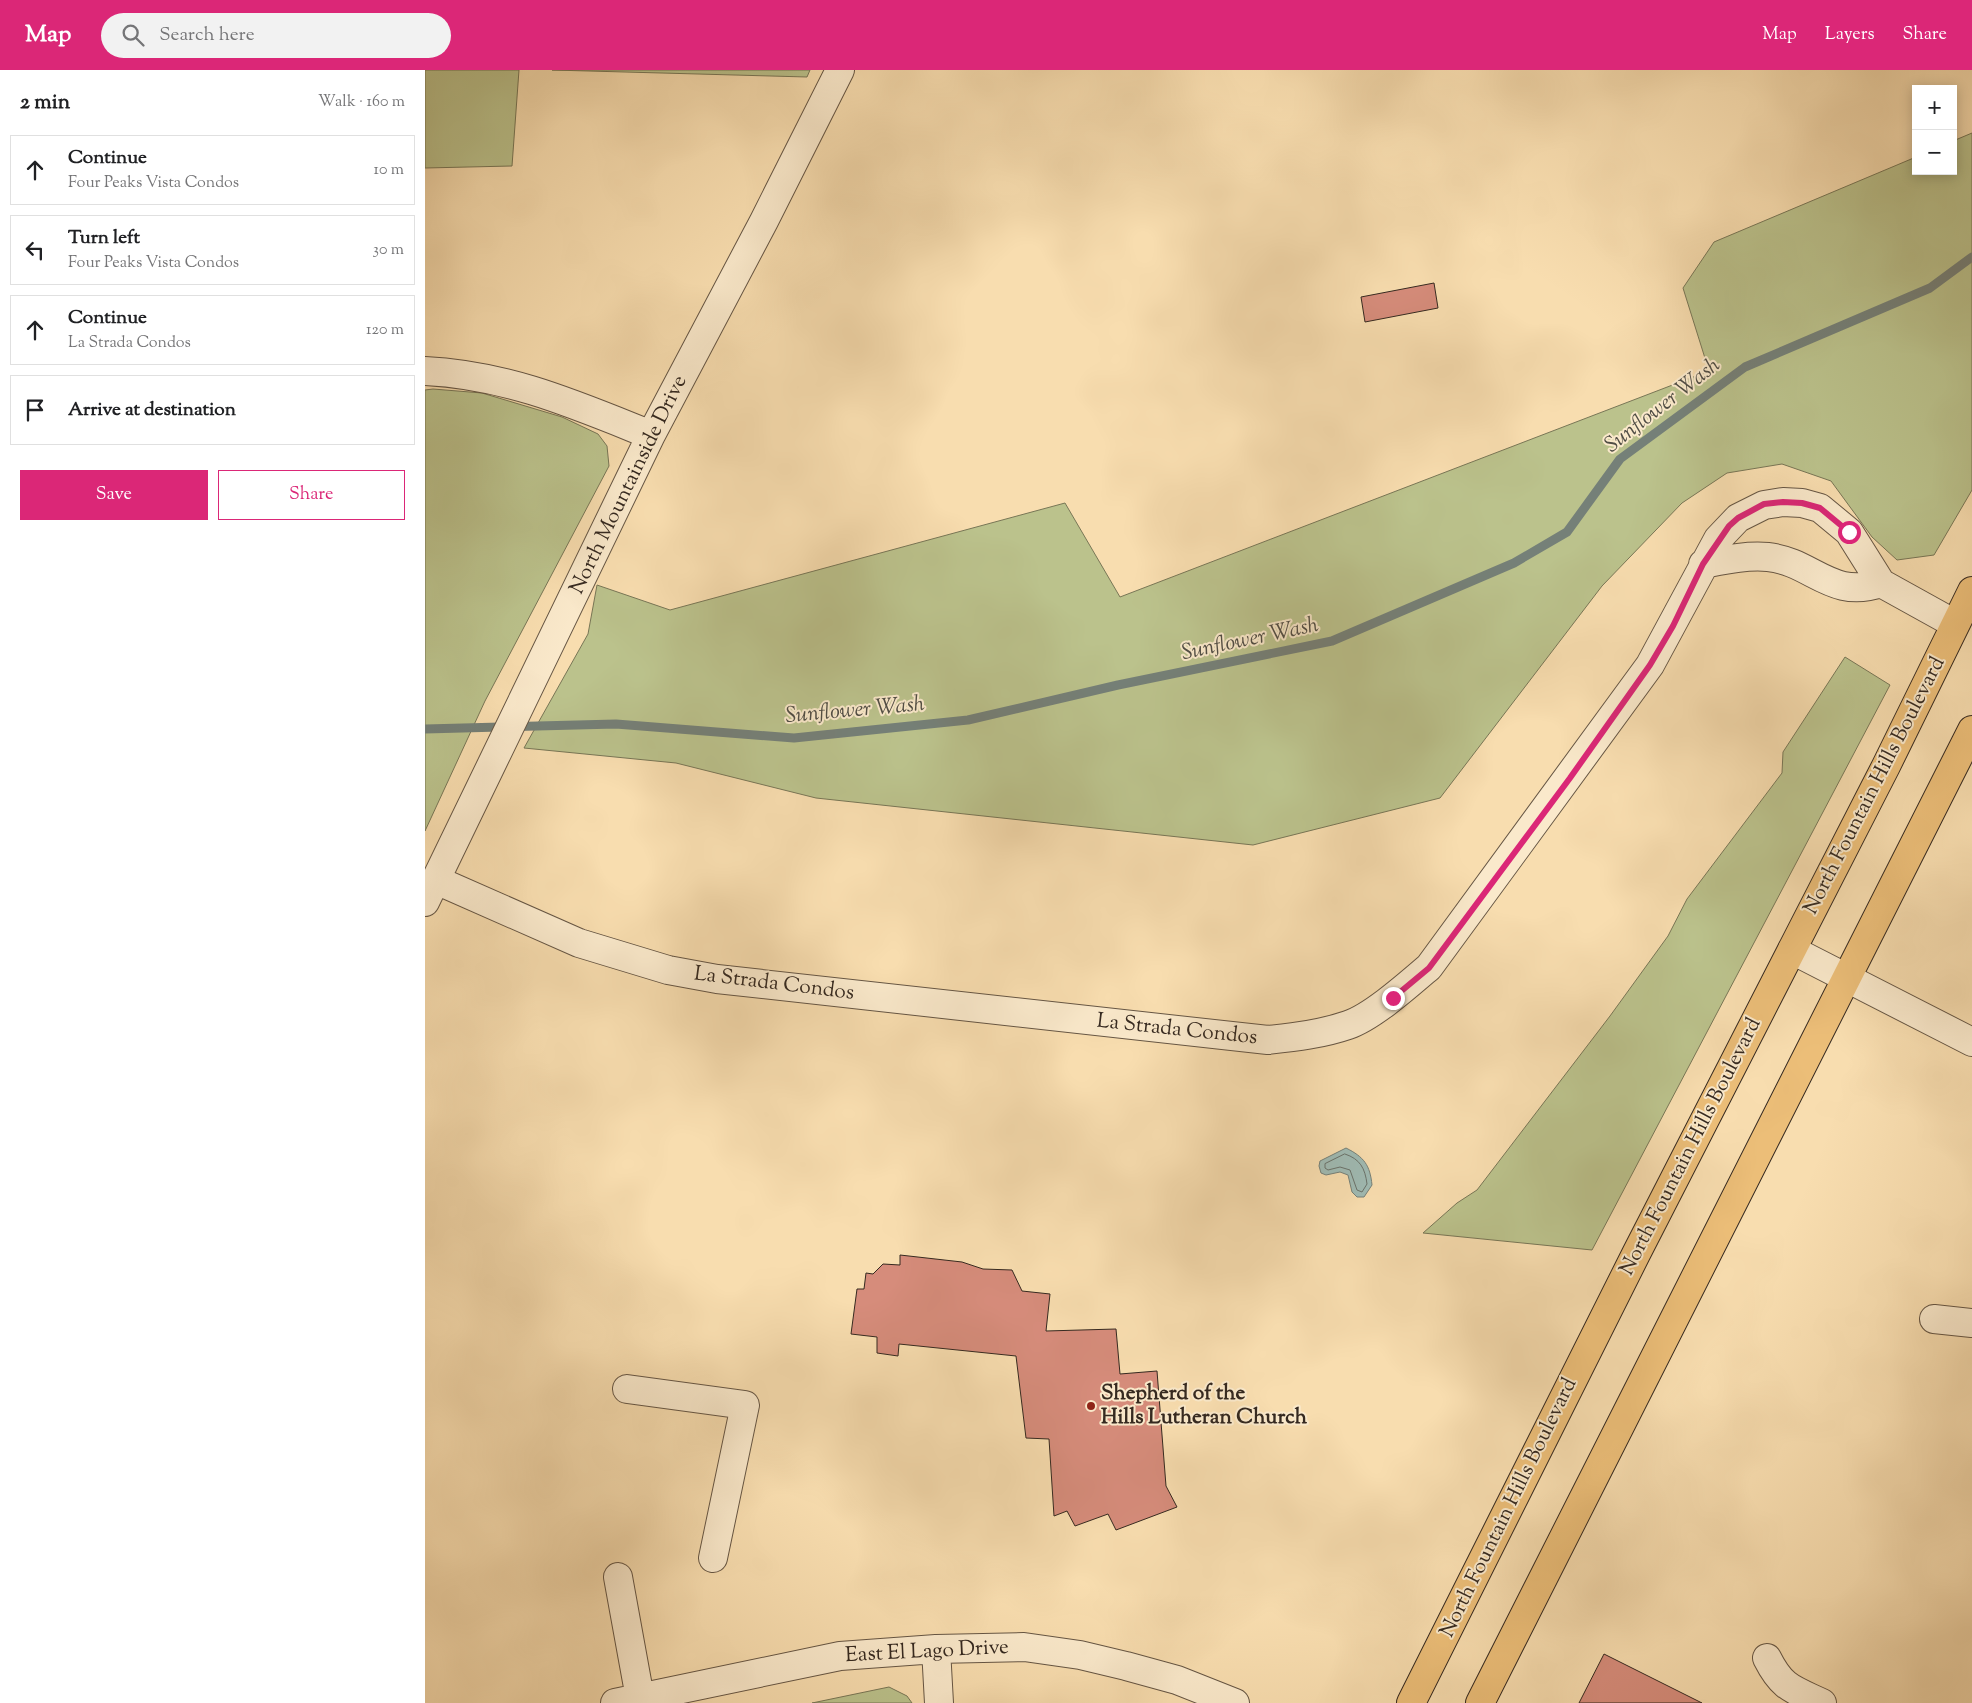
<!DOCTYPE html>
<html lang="en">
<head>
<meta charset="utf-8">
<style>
	body { margin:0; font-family:"Sorts Mill Goudy",serif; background:#f2f2f2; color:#202124 }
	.controls { position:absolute; right:15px; top:15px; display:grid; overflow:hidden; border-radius:0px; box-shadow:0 2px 12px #0003 }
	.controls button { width:45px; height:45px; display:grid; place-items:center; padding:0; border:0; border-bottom:1px solid #e0e0e0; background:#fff; color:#202124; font:25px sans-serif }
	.stop { position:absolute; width:15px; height:15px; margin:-11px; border:4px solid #db2777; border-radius:50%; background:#fff }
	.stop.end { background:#db2777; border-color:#fff; box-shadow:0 1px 5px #0008 }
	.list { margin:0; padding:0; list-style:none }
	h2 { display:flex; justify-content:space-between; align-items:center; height:65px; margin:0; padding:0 20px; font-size:21px }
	h2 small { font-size:16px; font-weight:400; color:#757577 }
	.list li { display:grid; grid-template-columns:32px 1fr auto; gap:15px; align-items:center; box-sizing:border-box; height:70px; margin:0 10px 10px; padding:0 10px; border:1px solid #e0e0e0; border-radius:0px }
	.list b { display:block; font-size:19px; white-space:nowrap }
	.list p { margin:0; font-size:16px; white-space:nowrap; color:#757577 }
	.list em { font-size:16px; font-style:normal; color:#757577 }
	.actions { display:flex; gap:10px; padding:15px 20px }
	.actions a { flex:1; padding:11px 0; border:1px solid #db2777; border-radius:0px; text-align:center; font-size:18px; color:#db2777 }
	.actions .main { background:#db2777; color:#fff }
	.icon { flex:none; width:28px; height:28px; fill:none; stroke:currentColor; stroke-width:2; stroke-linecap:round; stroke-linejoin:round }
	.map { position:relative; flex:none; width:1547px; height:1633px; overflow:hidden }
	header { display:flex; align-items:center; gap:30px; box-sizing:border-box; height:70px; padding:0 25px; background:#db2777; color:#fff }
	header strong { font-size:24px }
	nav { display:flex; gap:28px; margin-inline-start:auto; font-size:18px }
	.search { width:350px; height:45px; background:#f2f2f2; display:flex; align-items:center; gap:12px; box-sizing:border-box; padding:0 18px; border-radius:28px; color:#757577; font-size:19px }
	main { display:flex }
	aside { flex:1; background:#fff }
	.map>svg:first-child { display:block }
	.green { fill:#bbc28c; stroke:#787656 }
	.water { fill:#9fbab3; stroke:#758078 }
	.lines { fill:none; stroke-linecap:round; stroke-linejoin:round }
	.shore { stroke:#6a726a; stroke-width:1 }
	.stream { stroke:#758078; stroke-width:9 }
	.building { fill:#d68c7b; stroke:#352920 }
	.minor-casing { stroke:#665644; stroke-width:30 }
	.major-casing { stroke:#352920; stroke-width:30 }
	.minor { stroke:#fae9cb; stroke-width:28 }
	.major { stroke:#ecbe78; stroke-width:28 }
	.route { stroke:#db2777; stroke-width:6 }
	.poi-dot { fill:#8f2418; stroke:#fae9cb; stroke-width:2 }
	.labels { text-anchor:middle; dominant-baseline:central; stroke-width:4; stroke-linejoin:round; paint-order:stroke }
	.street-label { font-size:21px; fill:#352920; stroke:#fae9cb }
	.poi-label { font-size:21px; font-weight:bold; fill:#352920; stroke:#fae9cb; text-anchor:start }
	.water-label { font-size:22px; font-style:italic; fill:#504d45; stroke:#fae9cb }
</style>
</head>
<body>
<header>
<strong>Map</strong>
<div class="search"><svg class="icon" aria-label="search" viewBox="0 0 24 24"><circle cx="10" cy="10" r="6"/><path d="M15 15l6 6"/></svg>Search here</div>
<nav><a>Map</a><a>Layers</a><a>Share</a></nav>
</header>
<main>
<aside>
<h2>2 min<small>Walk · 160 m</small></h2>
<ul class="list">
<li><svg class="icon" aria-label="ahead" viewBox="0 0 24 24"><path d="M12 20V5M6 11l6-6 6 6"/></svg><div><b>Continue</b><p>Four Peaks Vista Condos</p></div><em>10 m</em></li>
<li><svg class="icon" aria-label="left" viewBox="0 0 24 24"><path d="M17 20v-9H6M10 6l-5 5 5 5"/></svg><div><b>Turn left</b><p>Four Peaks Vista Condos</p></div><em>30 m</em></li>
<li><svg class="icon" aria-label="ahead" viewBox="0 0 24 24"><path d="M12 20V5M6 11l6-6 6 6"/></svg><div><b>Continue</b><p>La Strada Condos</p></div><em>120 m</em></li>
<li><svg class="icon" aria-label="arrive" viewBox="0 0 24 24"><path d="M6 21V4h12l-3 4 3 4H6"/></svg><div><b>Arrive at destination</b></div></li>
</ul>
<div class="actions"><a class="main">Save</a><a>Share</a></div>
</aside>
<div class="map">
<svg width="1547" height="1633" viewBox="0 0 1547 1633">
	<rect width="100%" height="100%" fill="#f8ddaf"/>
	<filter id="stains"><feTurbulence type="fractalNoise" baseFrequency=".004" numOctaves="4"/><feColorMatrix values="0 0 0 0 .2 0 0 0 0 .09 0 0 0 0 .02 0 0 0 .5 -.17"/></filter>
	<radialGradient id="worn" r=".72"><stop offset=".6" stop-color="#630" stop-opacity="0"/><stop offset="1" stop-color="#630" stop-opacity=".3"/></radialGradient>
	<!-- green -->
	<path class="green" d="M0,0H94L87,96L0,98Z
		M127,0H385L382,7Z
		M1547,63V420L1509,485L1472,490L1447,467L1406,411L1357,394L1302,403L1257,433L1177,516L1015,728L828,775L391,728L251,693L99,678L163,564L172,515L245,540L640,433L695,527L1284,301L1258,218L1289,172L1491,87V101H1528V71Z
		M8,319L57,323L137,347L173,364L182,376L184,396L60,631L0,761V320Z
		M1420,587L1465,615L1167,1180L998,1163L1032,1133L1052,1120L1185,946L1243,866L1262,829L1357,703L1358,682Z
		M464,1617L482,1626L487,1633H387Z"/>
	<!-- water -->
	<path class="water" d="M921,1078C939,1087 945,1095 947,1115L939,1127H932L927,1122L923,1105L915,1102L901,1105L896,1103L894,1096L895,1091Z"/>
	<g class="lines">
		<!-- shore -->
		<path class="shore" d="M920,1084C935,1089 940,1098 942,1114L937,1122L932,1120L925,1100L915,1097L903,1100L900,1098V1094Z"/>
		<!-- stream -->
		<path class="stream" d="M0,659L191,654L369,668L543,650L693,615L907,571L1089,493L1142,462L1195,389L1320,297L1505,218L1547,187"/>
	</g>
	<!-- building -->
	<path class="building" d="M1009,213L1013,238L940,252L936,227Z
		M475,1185L537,1192L558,1199L587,1200L597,1221L625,1224L621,1261L691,1259L695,1304L732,1301L741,1416L752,1437L691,1460L683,1444L650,1456L642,1441L629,1446L624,1369L601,1368L591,1286L474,1274L473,1286L452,1283V1267L426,1264L432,1219H439L441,1203L448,1204L458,1194L475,1195Z
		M1179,1584L1277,1633H1154Z"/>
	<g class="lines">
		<!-- minor casing -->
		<g class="minor-casing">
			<path id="minor" d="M0,301C83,305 151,335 226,365
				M1278,494C1299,490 1321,485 1343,487C1388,492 1406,530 1456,513
				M11,810L154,873L243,900L292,909L843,970C870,967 897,964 923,955C947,947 983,915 1004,897L1225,595L1293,469L1313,448L1339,435L1358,432L1377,433L1395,438L1424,462L1456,513L1530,554
				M0,832L226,365L339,151L415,0
				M1367,880L1547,972
				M1509,1249L1547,1253
				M202,1319L320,1335L288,1488
				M193,1507L215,1628
				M511,1579L514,1633
				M1342,1588C1357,1618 1367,1619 1397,1633
				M190,1633L415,1586L511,1579L599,1577L655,1585L701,1596L752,1610L810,1633"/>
		</g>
		<!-- major casing -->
		<g class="major-casing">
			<path id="major" d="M986,1633L1211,1184L1461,696L1547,521
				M1055,1633L1547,660"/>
		</g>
		<!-- minor -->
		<use href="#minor" class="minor"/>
		<!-- major -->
		<use href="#major" class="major"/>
	</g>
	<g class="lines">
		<!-- route -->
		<path class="route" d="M968,928L1004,898L1145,708L1225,595L1248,556L1278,494L1304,456L1313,448L1339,434L1358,432L1377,433L1395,438L1424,462"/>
	</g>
	<!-- markers -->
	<circle class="poi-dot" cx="666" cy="1336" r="5"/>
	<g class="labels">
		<!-- street labels -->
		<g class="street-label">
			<text transform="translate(204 415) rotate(-64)">North Mountainside Drive</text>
			<text transform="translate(1450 716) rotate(-63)">North Fountain Hills Boulevard</text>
			<text transform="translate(349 914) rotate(7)">La Strada Condos</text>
			<text transform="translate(752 960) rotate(6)">La Strada Condos</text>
			<text transform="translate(1266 1077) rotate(-63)">North Fountain Hills Boulevard</text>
			<text transform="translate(1084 1438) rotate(-64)">North Fountain Hills Boulevard</text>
			<text transform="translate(502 1582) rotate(-3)">East El Lago Drive</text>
		</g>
		<!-- poi labels -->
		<g class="poi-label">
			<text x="676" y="1324">Shepherd of the<tspan x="676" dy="24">Hills Lutheran Church</tspan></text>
		</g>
		<!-- water labels -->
		<g class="water-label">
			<text transform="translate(1238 336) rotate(-38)">Sunflower Wash</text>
			<text transform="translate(825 570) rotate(-12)">Sunflower Wash</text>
			<text transform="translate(430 641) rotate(-5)">Sunflower Wash</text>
		</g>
	</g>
	<rect width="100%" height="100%" filter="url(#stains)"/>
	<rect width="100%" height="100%" fill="url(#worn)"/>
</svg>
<div class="controls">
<button>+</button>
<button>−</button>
</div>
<div class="stop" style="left:1424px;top:462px"></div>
<div class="stop end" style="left:968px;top:928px"></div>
</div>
</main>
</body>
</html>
